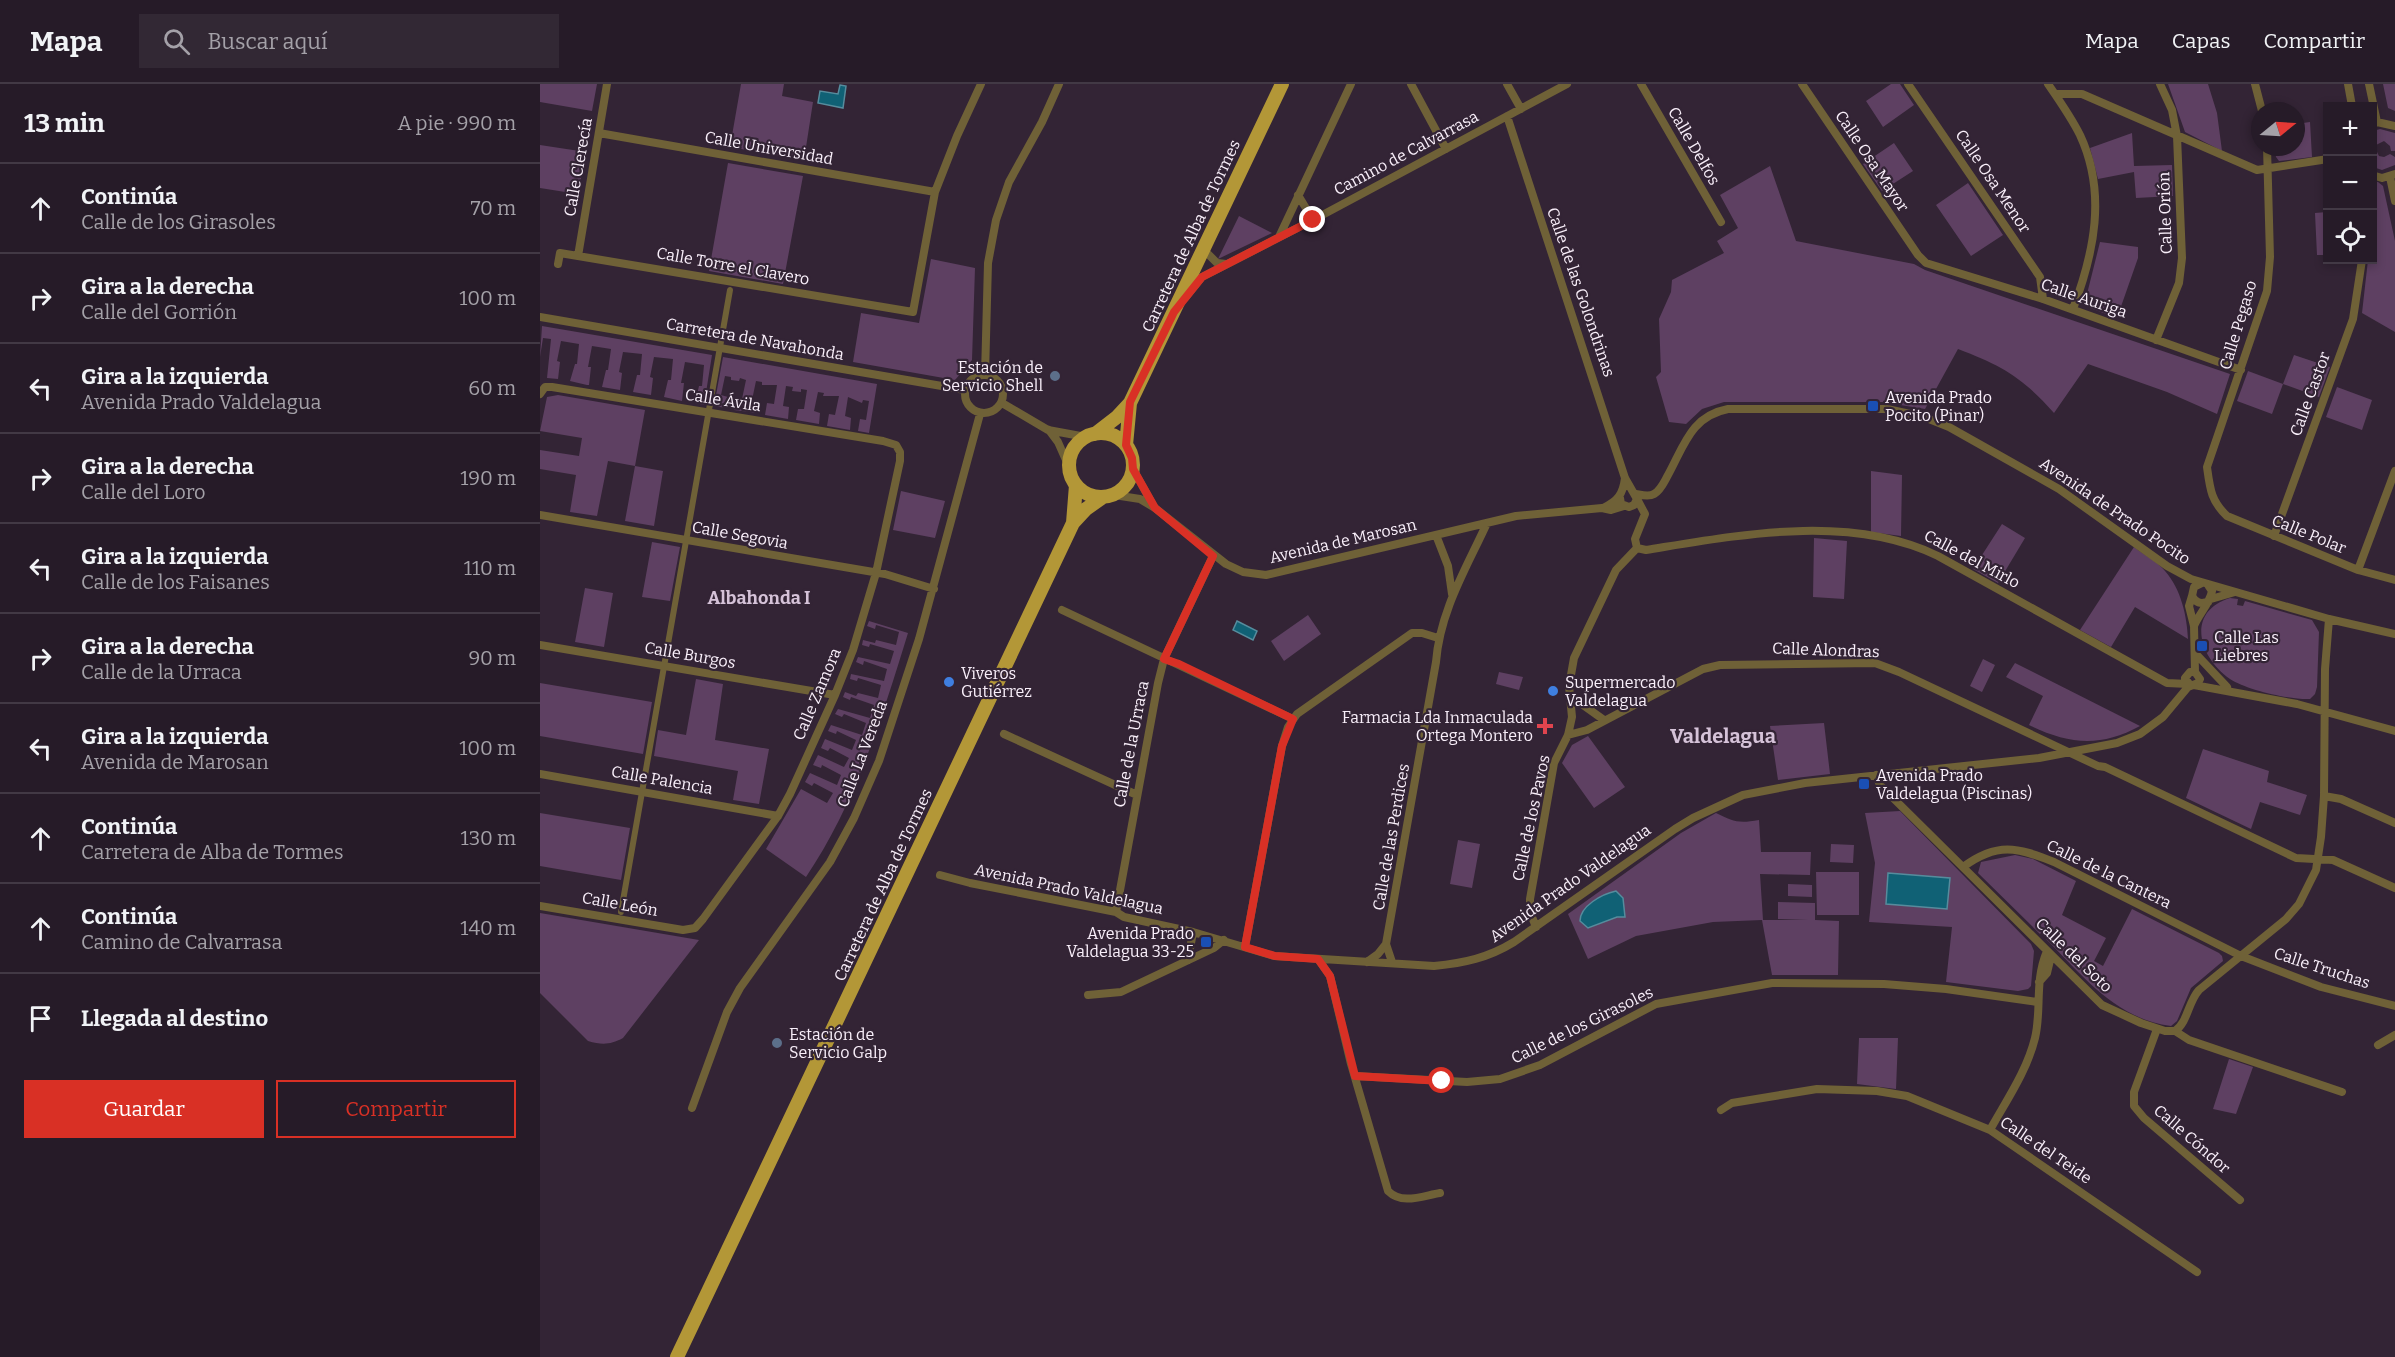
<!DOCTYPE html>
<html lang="es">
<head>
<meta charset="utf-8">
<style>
	body { margin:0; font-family:Bitter,serif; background:#322834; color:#f1f3f6 }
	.controls { position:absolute; right:18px; top:18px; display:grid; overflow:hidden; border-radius:0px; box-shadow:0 3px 9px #0003 }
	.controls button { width:54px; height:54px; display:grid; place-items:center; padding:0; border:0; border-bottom:2px solid #423945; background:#261b28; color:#f1f3f6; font:30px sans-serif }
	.compass { position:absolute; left:1711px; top:18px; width:54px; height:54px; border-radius:50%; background:#261b28; box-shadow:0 3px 9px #0003; rotate:72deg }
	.stop { position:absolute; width:18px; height:18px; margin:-14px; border:4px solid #d93025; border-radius:50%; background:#fff }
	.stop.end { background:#d93025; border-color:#fff; box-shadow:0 2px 6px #0008 }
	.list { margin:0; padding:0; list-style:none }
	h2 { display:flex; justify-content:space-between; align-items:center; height:78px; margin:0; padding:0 24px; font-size:26px }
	h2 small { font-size:20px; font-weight:400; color:#a4a1a8 }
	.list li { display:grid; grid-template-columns:39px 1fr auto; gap:18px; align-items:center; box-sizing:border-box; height:90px; padding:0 24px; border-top:2px solid #423945 }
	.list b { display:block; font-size:22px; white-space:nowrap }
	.list p { margin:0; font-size:20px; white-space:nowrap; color:#a4a1a8 }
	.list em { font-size:20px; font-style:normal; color:#a4a1a8 }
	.actions { display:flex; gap:12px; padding:18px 24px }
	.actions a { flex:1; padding:14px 0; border:2px solid #d93025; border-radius:0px; text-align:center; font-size:21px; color:#d93025 }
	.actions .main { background:#d93025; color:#fff }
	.icon { flex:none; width:33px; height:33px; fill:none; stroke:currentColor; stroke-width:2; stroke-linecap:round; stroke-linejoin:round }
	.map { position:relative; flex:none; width:1855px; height:1273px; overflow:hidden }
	header { display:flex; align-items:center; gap:36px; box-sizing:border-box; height:84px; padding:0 30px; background:#261b28; border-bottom:2px solid #423945 }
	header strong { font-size:28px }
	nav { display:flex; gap:33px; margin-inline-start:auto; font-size:21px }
	.search { width:420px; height:54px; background:#322834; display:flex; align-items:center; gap:15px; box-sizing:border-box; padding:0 21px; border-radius:0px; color:#a4a1a8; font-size:22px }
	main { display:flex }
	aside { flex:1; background:#261b28 }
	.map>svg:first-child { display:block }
	.green { fill:#5e4062 }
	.water { fill:#106175; stroke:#568c9d; stroke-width:1.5 }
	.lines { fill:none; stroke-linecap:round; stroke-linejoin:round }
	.pedestrian { stroke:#6f6137; stroke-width:6 }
	.minor { stroke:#6f6137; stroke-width:8 }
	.primary { stroke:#b39737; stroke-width:14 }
	.route { stroke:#d93025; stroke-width:8 }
	.service-dot { fill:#5c6f8a; stroke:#332435; stroke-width:2 }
	.transit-dot { fill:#1a4fb4; stroke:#332435; stroke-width:2 }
	.shop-dot { fill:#3f7fe0; stroke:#332435; stroke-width:2 }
	.health-dot { fill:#e0444e; stroke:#332435; stroke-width:2 }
	.labels { text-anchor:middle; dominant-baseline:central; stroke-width:4.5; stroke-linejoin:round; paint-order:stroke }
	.street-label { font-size:16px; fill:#f9effa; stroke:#332435 }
	.poi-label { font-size:16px; fill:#f9effa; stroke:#332435; text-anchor:start }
	.neighbourhood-label { font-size:18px; font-weight:bold; fill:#d5c2d8; stroke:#332435 }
	.quarter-label { font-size:20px; font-weight:bold; fill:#d5c2d8; stroke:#332435 }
</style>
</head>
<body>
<header>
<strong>Mapa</strong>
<div class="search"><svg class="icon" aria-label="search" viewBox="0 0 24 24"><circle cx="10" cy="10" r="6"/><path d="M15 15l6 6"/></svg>Buscar aquí</div>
<nav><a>Mapa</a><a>Capas</a><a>Compartir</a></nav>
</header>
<main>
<aside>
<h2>13 min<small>A pie · 990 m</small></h2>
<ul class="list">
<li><svg class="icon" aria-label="ahead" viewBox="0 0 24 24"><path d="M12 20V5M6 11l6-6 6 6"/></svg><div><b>Continúa</b><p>Calle de los Girasoles</p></div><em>70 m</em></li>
<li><svg class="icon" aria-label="right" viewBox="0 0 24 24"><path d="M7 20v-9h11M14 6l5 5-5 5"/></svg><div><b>Gira a la derecha</b><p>Calle del Gorrión</p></div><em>100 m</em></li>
<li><svg class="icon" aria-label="left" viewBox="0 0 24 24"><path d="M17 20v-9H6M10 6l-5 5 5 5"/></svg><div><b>Gira a la izquierda</b><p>Avenida Prado Valdelagua</p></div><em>60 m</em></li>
<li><svg class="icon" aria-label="right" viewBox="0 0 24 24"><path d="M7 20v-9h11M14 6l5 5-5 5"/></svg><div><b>Gira a la derecha</b><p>Calle del Loro</p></div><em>190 m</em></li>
<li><svg class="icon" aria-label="left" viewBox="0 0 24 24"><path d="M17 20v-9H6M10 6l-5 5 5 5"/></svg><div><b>Gira a la izquierda</b><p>Calle de los Faisanes</p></div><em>110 m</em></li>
<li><svg class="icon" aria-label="right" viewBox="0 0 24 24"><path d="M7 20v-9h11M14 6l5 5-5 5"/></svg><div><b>Gira a la derecha</b><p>Calle de la Urraca</p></div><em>90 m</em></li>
<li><svg class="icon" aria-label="left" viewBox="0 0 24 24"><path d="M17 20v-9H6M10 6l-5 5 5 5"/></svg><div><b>Gira a la izquierda</b><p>Avenida de Marosan</p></div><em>100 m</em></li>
<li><svg class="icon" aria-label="ahead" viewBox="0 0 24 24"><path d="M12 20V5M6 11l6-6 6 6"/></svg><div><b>Continúa</b><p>Carretera de Alba de Tormes</p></div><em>130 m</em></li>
<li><svg class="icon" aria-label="ahead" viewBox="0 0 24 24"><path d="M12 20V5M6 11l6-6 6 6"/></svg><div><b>Continúa</b><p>Camino de Calvarrasa</p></div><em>140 m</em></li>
<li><svg class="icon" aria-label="arrive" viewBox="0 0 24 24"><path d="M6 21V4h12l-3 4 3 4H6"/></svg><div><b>Llegada al destino</b></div></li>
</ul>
<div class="actions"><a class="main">Guardar</a><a>Compartir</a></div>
</aside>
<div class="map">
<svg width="1855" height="1273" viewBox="0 0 1855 1273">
	<rect width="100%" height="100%" fill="#332435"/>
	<!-- green -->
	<path class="green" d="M0,0H57L52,27L0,18Z
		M201,0H244L242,12L273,18L264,76L190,63Z
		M1351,0H1360L1374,21L1343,43L1326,17Z
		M1628,0H1668L1677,29L1682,67L1645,48Z
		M1843,0H1855V27L1848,24Z
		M1770,38L1772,73L1739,77L1736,73L1734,63H1756V40Z
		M1840,45L1855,49V67H1851L1850,62L1844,57L1836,61L1833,59V47Z
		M1592,49L1594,82L1632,81L1633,112L1596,114L1594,88L1558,95L1550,64Z
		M1354,59L1373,87L1342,107L1323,80Z
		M0,61L46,68L38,110L0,104Z
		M1833,64H1835L1839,72L1844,73L1850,70L1855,73V81L1842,86L1833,83Z
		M188,79L263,92L243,200L169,187Z
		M1230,82L1256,157L1374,180L1385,186L1690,290L1677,330L1627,308L1548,280L1514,329C1483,294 1463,282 1418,265L1385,325L1342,318H1184L1162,325L1146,340L1129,338L1116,293L1121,288L1119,235L1131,208L1132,196L1184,169L1177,157L1198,144L1180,111Z
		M1832,97L1838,98L1843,102L1855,157V248L1822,229L1828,176H1832Z
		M1428,99L1463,151L1431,172L1396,121Z
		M1787,128V171H1777L1775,129Z
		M699,132L732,149L678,175Z
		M1560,158L1598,163V174L1577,234L1550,224L1545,218Z
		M391,175L435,184L432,276L415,296L313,278L321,229L379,239Z
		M2,242L172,271L164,321L155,319L159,302H162L164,281L145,278L141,299H144L142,317L124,313L128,296H131L133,275L114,273L110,293L113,294L111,311L93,308L97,291H100L102,270L83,268L79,288L82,289L80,306L62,303L66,286H68L71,265L52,262L48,283H51L49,301H47L30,297L35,280H37L39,260L21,257L17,277L20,278L18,295L7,294L11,255L3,254L0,273Z
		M1754,271L1790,283L1779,313L1743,300L1732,330L1697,317L1708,287L1743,300Z
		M183,273L337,300L329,349L318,347L320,335L326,336L329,317L323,316L322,319L308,313L305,332L311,334L310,346L287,342L289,330L295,331L299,312H283L284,309L278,308L274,327L280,329L279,340L256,336L258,325H264L267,306L261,305V308L252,307L253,303L246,302L243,322L249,323L248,335L225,331L227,319L234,320L237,301H222V298L216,297L212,316L219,318L217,329L194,326L196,314L202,315L206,296L200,294L199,297L191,296V293L185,292L181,311L188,313L186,324L174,322Z
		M1797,303L1832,316L1822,346L1786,333Z
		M18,311L105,326L95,382L123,387L114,442L85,437L95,382L68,377L57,432L30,428L36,391L0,385V366L39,372L42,354L0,347L7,313Z
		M1331,387L1362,391L1361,452L1331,448Z
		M361,407L405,417L395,454L353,446Z
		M1462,440L1485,454L1458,499L1433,485Z
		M1274,454L1307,457L1304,515L1273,513Z
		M112,458L140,463L130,517L102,513Z
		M1594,463C1604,471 1617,477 1625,487C1641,505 1647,532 1648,555L1595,523L1571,563L1540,546Z
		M45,504L73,509L64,563L35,558Z
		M1690,514L1698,515L1697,521L1703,522L1705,517L1772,536L1779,548L1777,603L1775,610L1770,615C1750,616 1707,606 1690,595C1659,574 1645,528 1690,514Z
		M768,531L781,550L744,577L731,557Z
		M329,537L368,549C342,633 316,719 266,793L226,765L261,705L287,719L293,709L274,699L272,702L265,698L270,689L297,701L301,691L282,681L281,684L273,681L278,671L304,683L309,674L290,664L288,667L281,664L285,655L312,666L316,656L297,647L296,650L288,647L291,641L322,651L326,639L304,630L302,633L295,630L298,625L330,634L334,621L311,613L310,616L303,613L305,608L316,612L318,609L338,614L341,601L318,594L317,597L310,595L311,590L344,597L347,585L324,577L323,581L316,578L318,573L350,580L354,567L330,560L329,563L322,561L323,556L335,559L336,556L356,561L359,548L336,541L335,545L327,542Z
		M1443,575L1455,581L1442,608L1430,602Z
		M1475,579L1600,642C1560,664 1528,660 1489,641L1503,612L1466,593Z
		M959,588L983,593L979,606L956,600Z
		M156,595L183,600L175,656L229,665L219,720L193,716L198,687L114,672L118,646L146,651Z
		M0,599L112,618L103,670L0,652Z
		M1284,639L1290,690L1238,696L1230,642Z
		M1048,652L1085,703L1054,724L1022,679L1032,661Z
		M1663,665L1729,687L1727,698L1767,711L1760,731L1720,718L1711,745L1646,714Z
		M1360,727L1491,860L1494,867L1491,902L1488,905L1478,907L1406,898L1412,843L1329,838L1335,779L1325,729Z
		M0,729L90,744L81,796L0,782Z
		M1176,729C1193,737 1197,740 1219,736L1221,768H1271L1270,791L1220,790L1223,836H1268L1238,835V818L1275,819V836L1299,837L1298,891H1232L1222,836L1173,838L1096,852L1048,875L1028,830L1141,749Z
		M918,756L940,760L932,804L910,800Z
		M1291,760L1314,761L1313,779L1290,778Z
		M1475,771L1493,775L1536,797L1522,831L1566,854L1554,877L1563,882L1592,825L1679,869L1682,872L1683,877L1651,904L1637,937L1631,942C1576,935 1542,891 1506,855L1510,850L1504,845L1500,850L1438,789L1441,778Z
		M1276,788H1319V831H1277Z
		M1248,800L1272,801V813L1248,812Z
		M0,829L159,856L83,954C70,961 62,961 48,957L0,909Z
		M1319,954H1358L1356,1005L1317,1000Z
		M1689,975L1713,983L1696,1030L1673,1025Z"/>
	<!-- water -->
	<path class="water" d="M300,1L306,2L303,24L278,19L280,7L298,10Z
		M697,537L717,547L713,556L693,546Z
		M1348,789L1410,794L1407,825L1346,820Z
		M1076,807L1083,814L1085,833H1077L1048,844L1040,837C1040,822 1062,810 1076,807Z"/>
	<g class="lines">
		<!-- pedestrian -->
		<path class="pedestrian" d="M81,828L190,206"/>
		<!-- minor -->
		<path class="minor" d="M871,0L906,65
			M967,0L981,25
			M1101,0L1181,138
			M1262,0L1378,171L1386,179L1503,215L1701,286
			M1368,0L1500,193L1503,215
			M1508,0C1519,16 1531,33 1540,51C1567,109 1554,169 1533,225
			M1715,0L1722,27
			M1808,0L1812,22
			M1829,0L1837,38
			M1515,10H1542L1717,86L1788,75
			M967,32L1085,394L1097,415L1094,421L1089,423L1081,420L1080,414
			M1833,40L1837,38L1855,42
			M59,49L395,108
			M1727,63L1730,173L1727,207L1667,383C1670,405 1671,417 1687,432L1818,486L1855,496
			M1832,91L1842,94L1855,90
			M1850,93L1855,117
			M758,111L773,136
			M739,153L811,0
			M664,166L677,179L686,180
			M38,172L67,0
			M18,180L20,169L373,228L395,108L417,52L441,0
			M645,214L662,193L773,136L1027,0
			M0,233L425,306
			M1616,256L1639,199L1642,174L1637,52L1632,26L1620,0
			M425 310a19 19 0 1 1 38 0a19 19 0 1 1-38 0Z
			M445,291L448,179L456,136L469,98L502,38L519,0
			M0,310L5,303H12L343,357L356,361L360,368V377L336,489L313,566L295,611L250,710L238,732L163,835L155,844L143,846L0,822
			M462,319L508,346L546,353
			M509,346L518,358L529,383
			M593,385L614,423
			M1096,410C1102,411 1109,413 1114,410C1121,406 1124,398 1128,391C1144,362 1151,332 1188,325H1347L1384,333L1409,343L1519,405L1627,482L1651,495L1789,535L1855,550
			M574,411L600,415L615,424L686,480L703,488L726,491L976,432L1062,424L1071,426L1084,422
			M1097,415L1105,430L1095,455L1097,464
			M1063,424C1078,417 1083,410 1085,394
			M0,431L345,490L394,505
			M896,451L908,482L912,510
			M1734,452L1813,235L1822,176
			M1097,464L1106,466C1199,451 1309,429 1398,472L1627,599L1648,600
			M1818,486L1855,387
			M1662,499L1654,503L1652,512C1656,519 1660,520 1668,518
			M1652,512L1649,522L1654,542L1655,588
			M1671,515L1695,508
			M522,526L753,635
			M1654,542C1659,530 1670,519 1672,507L1668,501
			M0,561L295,611
			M1655,569L1687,603
			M1650,601L1645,594L1650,588H1655
			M1654,601L1757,620L1855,647
			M1029,611L1064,636
			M464,650L597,711
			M1028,651L1047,646L1163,585L1180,581L1335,579L1359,588L1558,682L1565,683L1756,774L1793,776L1855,804
			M0,690L238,732
			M1336,691L1340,701L1562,921L1601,939L1625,947H1635L1649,956L1802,1008
			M1784,712L1801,715L1855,739
			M1423,783C1457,758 1477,763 1514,778L1701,872L1781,903L1855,922
			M400,791L430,799L576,828L584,833L653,848L734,872L894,882C924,879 948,874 974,858L1135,745L1153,734L1203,711L1265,699L1499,674L1577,659L1600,650L1623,633L1648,603L1658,599L1660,595L1655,588
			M576,828L618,599L624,575L673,472
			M996,843L990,828V815L1014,679L1028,651L1032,633L1029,602L1034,574L1076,486L1097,464
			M705,863L742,662L748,643L757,630L872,549H882L898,554
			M778,875L790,892L811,980L848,1107C862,1121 882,1112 900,1109
			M648,876L653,848
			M827,878L838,870L846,860
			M852,878L846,860L896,578C900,527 926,485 947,439
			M1499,898L1507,889L1511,872
			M548,911L581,908L674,864L684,856
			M1617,945L1594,1008V1022L1604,1034L1700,1116
			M1635,947C1648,938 1648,918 1659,906L1746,835L1759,820L1776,786L1781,753L1784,712L1785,585L1789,535
			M1838,961L1855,951
			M815,992L927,998L960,995L1000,981L1116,920L1232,899L1344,900L1406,905L1497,918
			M152,1024L187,928L200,904L290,778L314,734L339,677L379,555L440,330
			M1181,1026L1192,1019L1277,1005L1337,1007L1367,1012L1450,1046L1657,1188
			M1450,1046C1466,1017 1487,987 1495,954C1502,925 1494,898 1507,867"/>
		<!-- primary -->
		<path class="primary" d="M529 381a32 32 0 1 1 64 0a32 32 0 1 1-64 0Z
			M555,350L577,333L590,319L742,0
			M586,361L590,319
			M533,439L536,401
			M137,1273L533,439L546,425L563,413"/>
	</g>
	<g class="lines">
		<!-- route -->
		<path class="route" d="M773,136L662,193L634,228L590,318L586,361L592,374L593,385L615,424L673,472L624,575L639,580L753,635L742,662L705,863L735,872L778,875L790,892L815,992L902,997"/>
	</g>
	<!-- markers -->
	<g class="service-dot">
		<circle cx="515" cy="292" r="6"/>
		<circle cx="237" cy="959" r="6"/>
	</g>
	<g class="transit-dot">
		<rect x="1327" y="316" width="12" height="12" rx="3"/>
		<rect x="1656" y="556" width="12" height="12" rx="3"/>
		<rect x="1318" y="694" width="12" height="12" rx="3"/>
		<rect x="660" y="852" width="12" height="12" rx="3"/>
	</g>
	<g class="shop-dot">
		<circle cx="409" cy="598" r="6"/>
		<circle cx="1013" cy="607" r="6"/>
	</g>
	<path class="health-dot" d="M1002 633h6v6h6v6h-6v6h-6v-6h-6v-6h6z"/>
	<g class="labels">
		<!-- street labels -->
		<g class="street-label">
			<text transform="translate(1154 62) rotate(60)">Calle Delfos</text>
			<text transform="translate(229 64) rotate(10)">Calle Universidad</text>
			<text transform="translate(866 69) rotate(-28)">Camino de Calvarrasa</text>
			<text transform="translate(1332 77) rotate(56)">Calle Osa Mayor</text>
			<text transform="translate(38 83) rotate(-80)">Calle Clerecía</text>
			<text transform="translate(1453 97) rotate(56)">Calle Osa Menor</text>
			<text transform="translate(1625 129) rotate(-92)">Calle Orión</text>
			<text transform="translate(651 152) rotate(-65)">Carretera de Alba de Tormes</text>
			<text transform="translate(193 182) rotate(10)">Calle Torre el Clavero</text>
			<text transform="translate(1041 208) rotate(71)">Calle de las Golondrinas</text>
			<text transform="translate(1544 214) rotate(19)">Calle Auriga</text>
			<text transform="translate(1698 241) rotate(-73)">Calle Pegaso</text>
			<text transform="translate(215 255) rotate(10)">Carretera de Navahonda</text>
			<text transform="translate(1770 310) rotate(-70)">Calle Castor</text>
			<text transform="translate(183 316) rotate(9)">Calle Ávila</text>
			<text transform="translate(1575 427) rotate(34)">Avenida de Prado Pocito</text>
			<text transform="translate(1769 450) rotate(22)">Calle Polar</text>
			<text transform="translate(200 451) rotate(10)">Calle Segovia</text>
			<text transform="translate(803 457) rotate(-13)">Avenida de Marosan</text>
			<text transform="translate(1432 475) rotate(28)">Calle del Mirlo</text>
			<text transform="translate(1286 566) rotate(2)">Calle Alondras</text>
			<text transform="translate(150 571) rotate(10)">Calle Burgos</text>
			<text transform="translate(277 610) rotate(-67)">Calle Zamora</text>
			<text transform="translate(591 660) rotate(-79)">Calle de la Urraca</text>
			<text transform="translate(322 670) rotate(-69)">Calle La Vereda</text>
			<text transform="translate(122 696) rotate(10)">Calle Palencia</text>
			<text transform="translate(991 734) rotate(-78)">Calle de los Pavos</text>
			<text transform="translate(851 753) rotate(-80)">Calle de las Perdices</text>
			<text transform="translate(1569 790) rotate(26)">Calle de la Cantera</text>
			<text transform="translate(1030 799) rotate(-35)">Avenida Prado Valdelagua</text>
			<text transform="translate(343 801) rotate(-65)">Carretera de Alba de Tormes</text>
			<text transform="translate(529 805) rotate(12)">Avenida Prado Valdelagua</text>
			<text transform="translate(80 820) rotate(10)">Calle León</text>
			<text transform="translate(1534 871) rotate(44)">Calle del Soto</text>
			<text transform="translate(1782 884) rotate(18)">Calle Truchas</text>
			<text transform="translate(1042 941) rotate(-26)">Calle de los Girasoles</text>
			<text transform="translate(1652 1055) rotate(41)">Calle Cóndor</text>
			<text transform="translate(1506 1066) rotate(34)">Calle del Teide</text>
		</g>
		<!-- poi labels -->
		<g class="poi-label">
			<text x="503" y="283" text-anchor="end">Estación de<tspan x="503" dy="18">Servicio Shell</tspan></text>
			<text x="1345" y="313">Avenida Prado<tspan x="1345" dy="18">Pocito (Pinar)</tspan></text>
			<text x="1674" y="553">Calle Las<tspan x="1674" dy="18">Liebres</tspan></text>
			<text x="421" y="589">Viveros<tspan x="421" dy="18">Gutiérrez</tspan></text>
			<text x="1025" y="598">Supermercado<tspan x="1025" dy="18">Valdelagua</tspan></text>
			<text x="993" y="633" text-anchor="end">Farmacia Lda Inmaculada<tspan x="993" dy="18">Ortega Montero</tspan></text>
			<text x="1336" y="691">Avenida Prado<tspan x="1336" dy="18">Valdelagua (Piscinas)</tspan></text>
			<text x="654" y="849" text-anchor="end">Avenida Prado<tspan x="654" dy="18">Valdelagua 33-25</tspan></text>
			<text x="249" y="950">Estación de<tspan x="249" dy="18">Servicio Galp</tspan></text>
		</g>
		<!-- neighbourhood labels -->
		<g class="neighbourhood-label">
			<text x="219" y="514">Albahonda I</text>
		</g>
		<!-- quarter labels -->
		<g class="quarter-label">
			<text x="1183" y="652">Valdelagua</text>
		</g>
	</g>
</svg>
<div class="controls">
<button>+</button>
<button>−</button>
<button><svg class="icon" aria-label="locate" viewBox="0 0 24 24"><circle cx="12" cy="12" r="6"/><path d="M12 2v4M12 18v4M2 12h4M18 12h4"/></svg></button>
</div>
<svg class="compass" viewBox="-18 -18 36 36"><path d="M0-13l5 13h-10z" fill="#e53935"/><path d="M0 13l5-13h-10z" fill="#a4a1a8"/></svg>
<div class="stop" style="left:902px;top:997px"></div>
<div class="stop end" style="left:773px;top:136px"></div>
</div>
</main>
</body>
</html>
